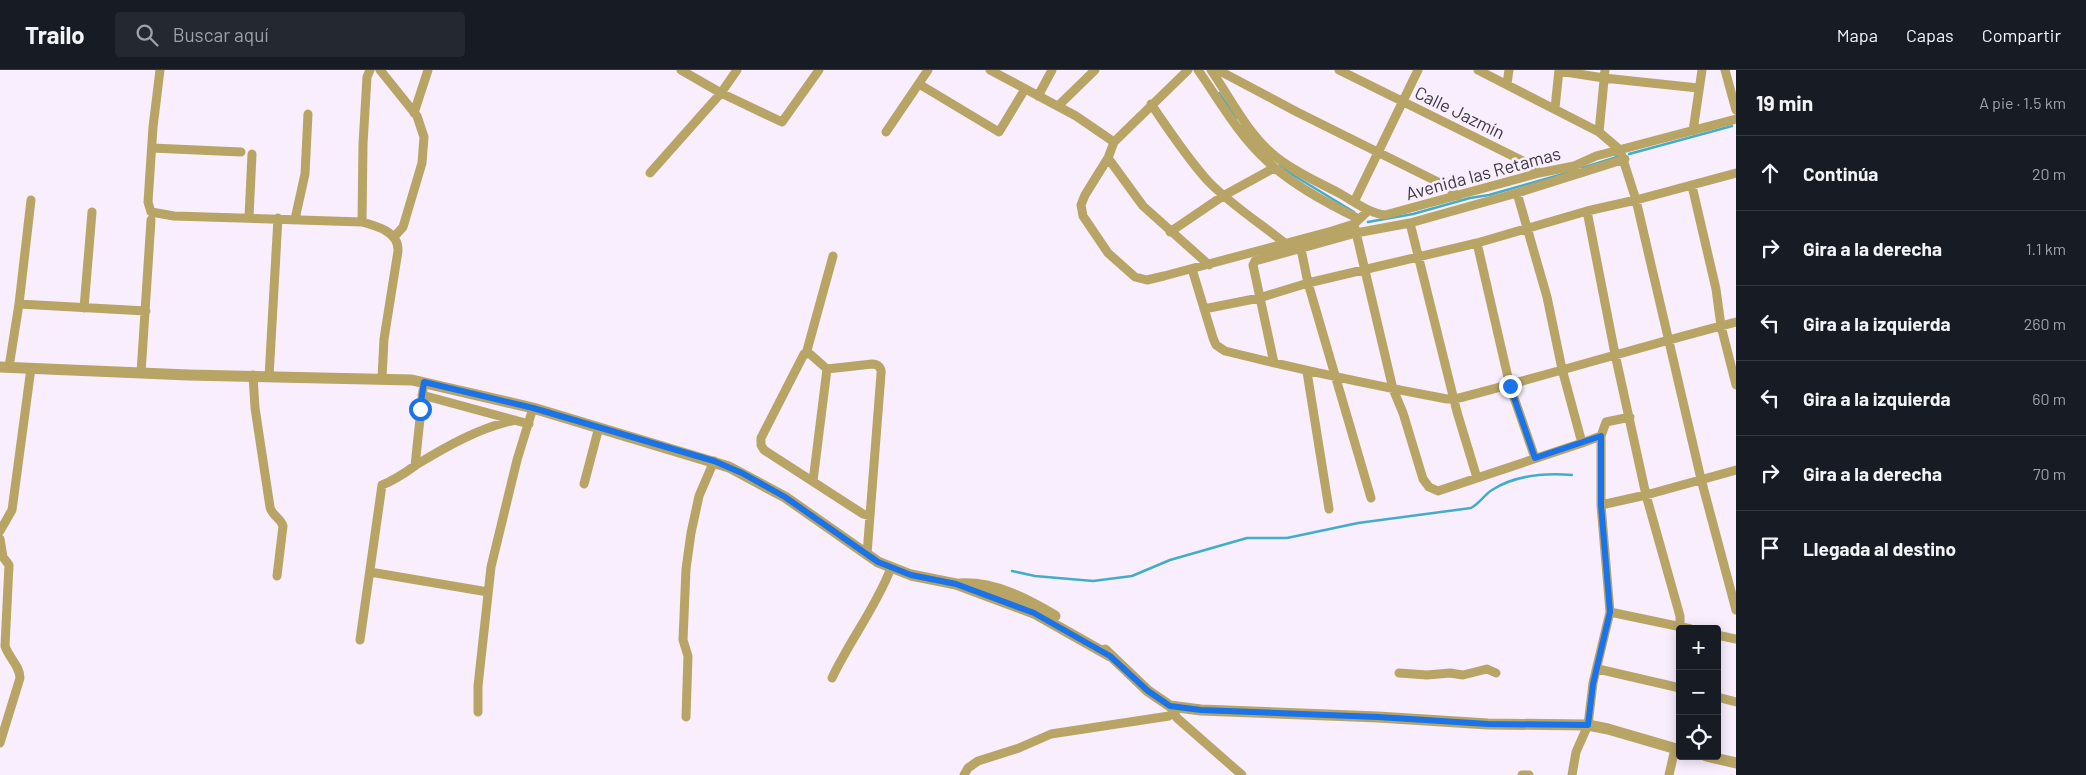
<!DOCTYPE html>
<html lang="es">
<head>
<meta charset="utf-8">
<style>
	body { margin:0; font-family:Barlow,sans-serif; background:#242831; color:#f1f3f6 }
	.controls { position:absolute; right:15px; bottom:15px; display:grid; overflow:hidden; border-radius:5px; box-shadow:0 2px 12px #0003 }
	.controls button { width:45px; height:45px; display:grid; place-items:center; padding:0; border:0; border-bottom:1px solid #363941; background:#171b24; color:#f1f3f6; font:25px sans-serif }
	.stop { position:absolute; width:15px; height:15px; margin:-11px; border:4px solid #1a73e8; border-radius:50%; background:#fff }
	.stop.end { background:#1a73e8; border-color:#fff; box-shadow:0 1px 5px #0008 }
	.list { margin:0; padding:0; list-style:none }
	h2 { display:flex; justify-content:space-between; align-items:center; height:65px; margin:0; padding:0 20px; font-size:21px }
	h2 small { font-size:16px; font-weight:400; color:#9ea1a6 }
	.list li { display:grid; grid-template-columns:32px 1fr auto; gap:15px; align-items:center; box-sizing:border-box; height:75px; padding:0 20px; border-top:1px solid #363941 }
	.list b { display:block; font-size:19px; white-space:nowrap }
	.list em { font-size:16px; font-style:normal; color:#9ea1a6 }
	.icon { flex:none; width:28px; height:28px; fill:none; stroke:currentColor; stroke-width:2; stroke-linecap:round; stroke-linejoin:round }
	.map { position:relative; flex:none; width:1736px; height:705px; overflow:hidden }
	header { display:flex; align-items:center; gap:30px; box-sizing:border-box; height:70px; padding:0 25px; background:#171b24; border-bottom:1px solid #363941 }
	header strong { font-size:24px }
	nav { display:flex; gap:28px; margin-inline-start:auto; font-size:18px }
	.search { width:350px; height:45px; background:#242831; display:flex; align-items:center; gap:12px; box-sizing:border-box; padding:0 18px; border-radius:5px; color:#9ea1a6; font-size:19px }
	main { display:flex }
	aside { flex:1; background:#171b24 }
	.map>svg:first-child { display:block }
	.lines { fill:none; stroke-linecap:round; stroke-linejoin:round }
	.stream { stroke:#42adc7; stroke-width:2.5 }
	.minor { stroke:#b8a465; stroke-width:9 }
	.tertiary { stroke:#b8a465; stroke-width:11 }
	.route { stroke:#1a73e8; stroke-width:6 }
	.labels { text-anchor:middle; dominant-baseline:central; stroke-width:5; stroke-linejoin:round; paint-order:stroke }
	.street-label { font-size:18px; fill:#3e3941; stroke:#f8eefe }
</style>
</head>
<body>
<header>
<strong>Trailo</strong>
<div class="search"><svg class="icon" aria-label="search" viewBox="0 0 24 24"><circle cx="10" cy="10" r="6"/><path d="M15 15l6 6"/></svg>Buscar aquí</div>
<nav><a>Mapa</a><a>Capas</a><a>Compartir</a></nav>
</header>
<main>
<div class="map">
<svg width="1736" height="705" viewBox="0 0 1736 705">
	<rect width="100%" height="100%" fill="#f8eefe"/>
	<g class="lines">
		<!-- stream -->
		<path class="stream" d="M1219,23L1236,48
			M1242,56L1251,68
			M1629,84L1732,56
			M1280,95L1293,105L1354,142
			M1582,98L1617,87
			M1368,152L1413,144L1470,128L1489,125L1570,102
			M1012,501L1035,506L1093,511L1132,506L1170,490L1247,468H1287L1358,453L1471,438C1480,433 1484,425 1492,420C1515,405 1546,403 1572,405"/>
		<!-- minor -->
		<path class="minor" d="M160,0L153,57L148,132L151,142L174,146L362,152C377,156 399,162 398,181L384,269L382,308
			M380,0L417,46L424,67L422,93L403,157L394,167
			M681,0L721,23L782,52L819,0
			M990,0L1076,46L1114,72
			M1188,0L1114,72L1108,88L1085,125L1081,135L1083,146L1108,183L1135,207L1147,210L1164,206L1332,161L1354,154L1369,140
			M1198,0C1219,30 1238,64 1265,89C1288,112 1330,135 1359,149
			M1211,0C1231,29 1247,63 1275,86C1293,101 1316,111 1337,122C1352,130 1368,143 1385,145L1539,103L1574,96L1596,86L1736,49
			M1218,0L1297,42L1448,117L1458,126
			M1339,0L1531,95L1539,103
			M1478,0L1599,62L1620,80L1636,130L1701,409L1736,540
			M1725,0L1736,40
			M1559,1L1604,8L1698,18
			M919,14L999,62L1025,19
			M1507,14L1509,0
			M1038,26L1052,0
			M1151,34C1169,60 1187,88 1208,111C1231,135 1260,153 1286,174
			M1058,36L1095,0
			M1555,38L1559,0
			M414,43L428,0
			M1693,61L1702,0
			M886,62L928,0
			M1599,62L1605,0
			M152,78L241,82
			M1108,88L1143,136L1209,195
			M650,103L721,23L737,0
			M1692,116L1716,219L1721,256L1736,315
			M1517,123L1547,227L1562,299L1582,373
			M1354,132L1418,0
			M1587,141L1615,284L1646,425L1680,546V556
			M249,147L252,84
			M295,149L305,104L308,44
			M362,152L363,74L367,7L370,0
			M1410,153L1457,342L1477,408
			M1354,154L1393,319L1403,343L1423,409L1429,417L1438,421L1582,373L1601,366L1606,352L1630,347
			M1170,162L1223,126L1274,98
			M1477,173L1510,316L1535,388
			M1301,179L1308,213L1371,428
			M1192,199L1213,268L1216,275L1225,281C1298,299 1372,315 1447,329H1455C1549,305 1642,276 1736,252
			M19,234L146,241
			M84,238L92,142
			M1204,239L1259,228L1308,213L1477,173L1587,141L1636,130L1736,103
			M806,284L833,186
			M1274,293L1253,195L1255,191L1356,163L1410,153L1517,123L1625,89
			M9,297L19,234L31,130
			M1307,302L1329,439
			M141,303L151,150
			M253,305L255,338L270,437C272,446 280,447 283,456L277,506
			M269,307L278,148
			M422,325L529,354
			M415,396L423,320
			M813,411L827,299
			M584,414L599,357
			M1601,435L1646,425L1736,400
			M0,461L12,440L31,298
			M0,469L3,487L9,495L5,576C9,588 20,596 20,608L0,673
			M867,484L881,304C882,298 878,294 872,294L827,299L810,284H804L761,368V375L764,380L863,444L870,446
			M370,502L488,522
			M1610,542L1691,559
			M1717,565L1736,569
			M360,570L382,415C395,410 405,403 416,395C447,376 479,358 515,350
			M1598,599L1680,618
			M1399,603L1427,605L1450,603L1463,605L1487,599L1496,603
			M832,608C850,570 876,537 891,498
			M1717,627L1736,632
			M478,642V616L491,497L517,390L533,338
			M1174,642L1177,648L1242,705
			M686,647L688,586L683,570L686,499L691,463L699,426L714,391
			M964,705L968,698L978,691L1019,678L1051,664L1169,646L1174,642L1170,636
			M1522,705H1529
			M1572,705L1576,682L1588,655L1593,613L1610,542L1601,435V366
			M1669,705L1675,679"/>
		<!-- tertiary -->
		<path class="tertiary" d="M0,297L188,305L412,310L533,338L729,397L785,427L878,492L911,505L956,514L1034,543L1110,586
			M960,514C994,512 1026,529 1055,546
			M1105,580L1148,621L1170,636L1201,640L1378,647L1488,654L1588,655L1608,659L1680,680
			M1706,686L1736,693"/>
	</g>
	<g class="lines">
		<!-- route -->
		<path class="route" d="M420,339L424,312L533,338L714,391L742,403L785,427L878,492L911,505L956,514L1034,543L1110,586L1148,621L1170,636L1201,640L1378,647L1488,654L1588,655L1593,614L1610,542L1601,435V366L1535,388L1510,316"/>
	</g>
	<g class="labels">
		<!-- street labels -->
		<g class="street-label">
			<text transform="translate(1460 42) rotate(26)">Calle Jazmín</text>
			<text transform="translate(1483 103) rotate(-15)">Avenida las Retamas</text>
		</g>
	</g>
</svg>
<div class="controls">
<button>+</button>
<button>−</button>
<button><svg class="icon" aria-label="locate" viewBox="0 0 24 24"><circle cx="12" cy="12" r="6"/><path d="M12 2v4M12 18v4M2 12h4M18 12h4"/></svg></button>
</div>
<div class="stop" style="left:420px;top:339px"></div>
<div class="stop end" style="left:1510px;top:316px"></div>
</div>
<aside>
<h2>19 min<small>A pie · 1.5 km</small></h2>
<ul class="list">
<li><svg class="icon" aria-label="ahead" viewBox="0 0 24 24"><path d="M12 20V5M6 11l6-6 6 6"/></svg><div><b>Continúa</b></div><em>20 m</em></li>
<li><svg class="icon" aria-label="right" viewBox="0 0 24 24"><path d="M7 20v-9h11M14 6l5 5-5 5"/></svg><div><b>Gira a la derecha</b></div><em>1.1 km</em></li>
<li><svg class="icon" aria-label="left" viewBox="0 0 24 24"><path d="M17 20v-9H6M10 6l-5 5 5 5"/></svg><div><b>Gira a la izquierda</b></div><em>260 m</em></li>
<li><svg class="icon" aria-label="left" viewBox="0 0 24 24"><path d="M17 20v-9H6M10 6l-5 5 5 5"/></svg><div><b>Gira a la izquierda</b></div><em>60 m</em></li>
<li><svg class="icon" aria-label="right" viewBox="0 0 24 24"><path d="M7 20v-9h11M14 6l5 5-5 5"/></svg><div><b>Gira a la derecha</b></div><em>70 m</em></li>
<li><svg class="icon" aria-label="arrive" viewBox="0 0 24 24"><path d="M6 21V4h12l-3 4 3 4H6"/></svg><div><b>Llegada al destino</b></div></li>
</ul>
</aside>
</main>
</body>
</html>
